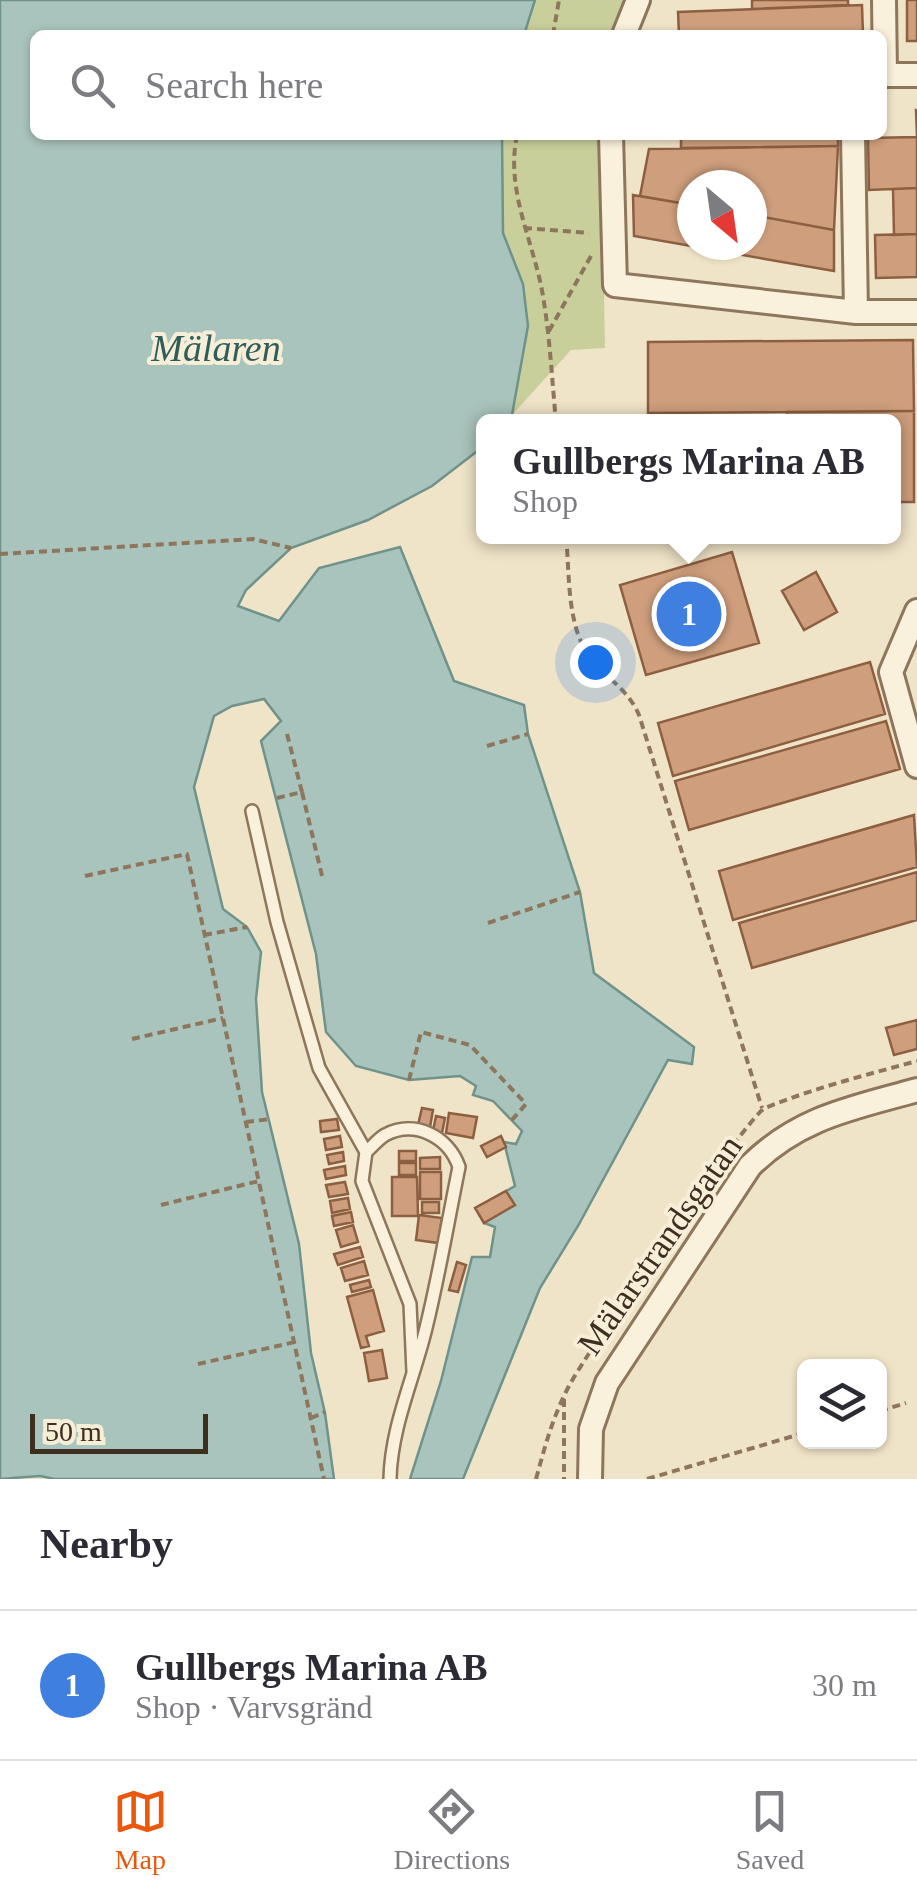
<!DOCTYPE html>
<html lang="en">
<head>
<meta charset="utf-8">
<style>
	body { margin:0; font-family:Georgia,serif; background:#f2f2f3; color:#2b2b33 }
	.controls { position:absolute; right:30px; bottom:30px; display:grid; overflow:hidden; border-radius:15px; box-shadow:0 2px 8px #0004 }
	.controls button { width:90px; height:90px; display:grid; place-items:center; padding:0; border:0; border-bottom:2px solid #e1e1e2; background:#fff; color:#2b2b33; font:50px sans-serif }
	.compass { position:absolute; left:677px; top:170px; width:90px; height:90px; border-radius:50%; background:#fff; box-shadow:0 2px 8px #0004; rotate:151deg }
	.scale { position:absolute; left:30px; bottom:25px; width:178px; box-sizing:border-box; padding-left:10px; border:5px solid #3d2e20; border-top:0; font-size:28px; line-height:35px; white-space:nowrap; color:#3d2e20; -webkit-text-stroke:8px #f7eed8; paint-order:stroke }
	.you { position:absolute; left:595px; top:662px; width:35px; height:35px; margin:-25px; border:8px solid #fff; border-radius:50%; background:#1a73e8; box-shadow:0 0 0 15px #1a73e833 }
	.badge { display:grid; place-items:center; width:65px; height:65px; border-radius:50%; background:#ea580c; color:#fff; font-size:32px; font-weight:700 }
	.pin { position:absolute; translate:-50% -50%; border:5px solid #fff; box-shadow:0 2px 10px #0006 }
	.popup { position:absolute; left:476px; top:414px; width:425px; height:130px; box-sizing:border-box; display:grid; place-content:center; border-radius:15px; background:#fff; filter:drop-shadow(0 2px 8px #0005); font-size:32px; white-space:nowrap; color:#7c7c81 }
	.popup b { font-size:38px; color:#2b2b33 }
	.popup::after { content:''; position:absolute; left:50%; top:100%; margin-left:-20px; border:20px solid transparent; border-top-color:#fff }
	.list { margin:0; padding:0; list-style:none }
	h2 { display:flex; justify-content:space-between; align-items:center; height:130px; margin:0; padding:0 40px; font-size:42px }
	h2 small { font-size:32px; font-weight:400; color:#7c7c81 }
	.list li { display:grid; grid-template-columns:65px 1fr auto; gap:30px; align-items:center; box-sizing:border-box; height:150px; padding:0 40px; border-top:2px solid #e1e1e2 }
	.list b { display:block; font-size:38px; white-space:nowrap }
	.list p { margin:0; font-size:32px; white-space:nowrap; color:#7c7c81 }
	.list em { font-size:32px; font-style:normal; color:#7c7c81 }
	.icon { flex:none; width:55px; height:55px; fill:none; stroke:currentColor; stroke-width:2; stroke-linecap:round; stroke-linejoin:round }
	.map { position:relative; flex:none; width:917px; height:1479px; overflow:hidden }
	.search { position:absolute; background:#fff; box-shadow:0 2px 8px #0004; left:30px; right:30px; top:30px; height:110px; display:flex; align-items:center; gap:25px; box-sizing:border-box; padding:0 35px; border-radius:15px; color:#7c7c81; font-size:38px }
	.sheet { height:280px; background:#fff }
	nav { display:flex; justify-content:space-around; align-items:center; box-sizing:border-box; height:140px; border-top:2px solid #e1e1e2; background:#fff; font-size:28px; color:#7c7c81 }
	nav a { display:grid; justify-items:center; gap:5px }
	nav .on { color:#ea580c }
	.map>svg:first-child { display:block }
	.green { fill:#c9cf9b }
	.water { fill:#a9c4bc; stroke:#6f938a; stroke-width:2.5 }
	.building { fill:#cf9f7d; stroke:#8d5f41; stroke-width:2.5 }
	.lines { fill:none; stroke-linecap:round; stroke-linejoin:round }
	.lane-casing { stroke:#8d765c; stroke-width:16 }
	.street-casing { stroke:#8d765c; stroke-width:28 }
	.path { stroke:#8d765c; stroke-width:4; stroke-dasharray:8 5; stroke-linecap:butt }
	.lane { stroke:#faf1dc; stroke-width:11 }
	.street { stroke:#faf1dc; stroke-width:22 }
	.labels { text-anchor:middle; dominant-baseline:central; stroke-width:8; stroke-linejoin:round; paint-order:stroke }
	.street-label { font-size:35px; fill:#3d2e20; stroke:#f7eed8 }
	.water-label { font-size:38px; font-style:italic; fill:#2f5d5a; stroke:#f7eed8 }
</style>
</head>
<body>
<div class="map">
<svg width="917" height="1479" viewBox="0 0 917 1479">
	<rect width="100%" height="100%" fill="#f0e4c8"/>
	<!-- green -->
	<path class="green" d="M535,0H627L613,35H525Z
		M502,135H601L605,348L571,350L512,415L528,326L523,284L503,233Z"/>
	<!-- water -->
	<path class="water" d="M0,0H535L524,35H35V135H502L503,233L523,284L528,326L512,415L506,421L484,422V446L432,486L368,520L291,548L246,590L238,606L279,621L319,568L400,547L454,681L524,705L528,734L580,892L594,973L694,1047L692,1064L668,1060L578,1226L540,1288L463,1479H410L441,1381L472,1257H490L495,1227L484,1223L476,1208L515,1186L504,1142L516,1144L522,1131L493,1101L473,1095L476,1086L460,1076L409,1080L356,1066L326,1032L316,954L261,741L281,721L264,699L232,706L214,716L194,787L223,909L247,927L261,952L256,999L262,1092L299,1244L311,1353L325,1413L334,1479H55L40,1476L0,1479Z"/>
	<!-- building -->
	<path class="building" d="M752,0H848V5L752,9Z
		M907,0H917V41H907Z
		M862,5L863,35H679L678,12Z
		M916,110H917V188L869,190L868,138L917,137Z
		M681,135H838V146L681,148Z
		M838,146L834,230L752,215V185H692V205L640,196L649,149Z
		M917,188V234L894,235L893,189Z
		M633,195L692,205V245H752V215L834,230V271L634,236Z
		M917,234V277L876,278L875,235Z
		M913,340L914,411L648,413V342Z
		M914,411V502H894V422H787V412Z
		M732,552L759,643L646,675L620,585Z
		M816,572L837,612L804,630L782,591Z
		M870,662L885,714L673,776L658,723Z
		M886,721L900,769L689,830L675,781Z
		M914,815L917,867L733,920L719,871Z
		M917,872V920L752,968L739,923Z
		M917,1020V1049L894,1055L886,1028Z
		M422,1108L433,1110L430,1127L418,1125Z
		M449,1113L477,1117L473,1138L446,1133Z
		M436,1116L445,1118L442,1133L433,1131Z
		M337,1119L339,1130L321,1132L320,1121Z
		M340,1136L342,1147L326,1150L324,1139Z
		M501,1136L506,1147L487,1157L481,1146Z
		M399,1151H416V1161H399Z
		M343,1152L344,1161L329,1164L327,1155Z
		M440,1157V1169H420V1158Z
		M399,1163H416V1175H399Z
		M345,1166L346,1175L326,1179L324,1170Z
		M420,1172H441V1199H420Z
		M392,1177H417L418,1216H392Z
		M345,1182L348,1194L329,1197L326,1185Z
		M506,1191L515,1205L484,1223L475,1208Z
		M348,1198L350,1209L332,1213L330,1201Z
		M422,1202H439V1213H422Z
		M351,1212L353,1222L334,1226L332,1216Z
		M419,1215L442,1218L438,1243L416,1240Z
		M353,1225L358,1242L341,1247L336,1230Z
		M360,1247L363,1257L338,1265L334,1254Z
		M364,1261L368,1275L345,1281L341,1268Z
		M457,1262L466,1265L458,1292L449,1290Z
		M369,1280L371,1287L352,1292L350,1285Z
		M373,1290L384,1331L366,1336L369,1346L361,1348L347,1297Z
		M382,1350L387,1378L369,1381L364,1353Z"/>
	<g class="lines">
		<!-- lane casing -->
		<g class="lane-casing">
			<path id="lane" d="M252,811L277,922L319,1068L366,1152
				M390,1479C391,1427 414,1378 426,1328C439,1275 448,1221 459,1167C449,1137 415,1119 385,1135C378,1139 372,1147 366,1152L362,1181L410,1304L413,1372"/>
		</g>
		<!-- street casing -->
		<g class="street-casing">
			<path id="street" d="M884,0L885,75
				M624,35L638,0
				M882,75H917
				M611,135L615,285L856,312H917
				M853,135L856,312
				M917,611L891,672L917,766
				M590,1479L591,1429L607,1383L750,1166C799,1117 853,1108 917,1090"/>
		</g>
		<!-- path -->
		<path class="path" d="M553,35L559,0
			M517,135C505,191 534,242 543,296C550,338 552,380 556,422
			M524,228L589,233
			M549,331L591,256
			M566,536C570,576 566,628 592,660C608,679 629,691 639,715L762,1108
			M0,554L253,539L291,548
			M287,734L302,792
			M487,746L528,734
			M277,798L302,792L323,880
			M85,876L187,854L324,1479
			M488,923L580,892
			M204,935L247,927
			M132,1039L223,1018
			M409,1080L421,1032L470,1045L526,1104L511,1121
			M246,1122L270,1119
			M161,1205L259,1181
			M198,1364L295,1342
			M564,1399V1479
			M880,1411L906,1403
			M311,1418L325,1412
			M536,1479C545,1446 553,1416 569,1386C585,1355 748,1115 765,1108C814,1088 866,1075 917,1061
			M647,1479L804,1433"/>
		<!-- lane -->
		<use href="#lane" class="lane"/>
		<!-- street -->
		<use href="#street" class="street"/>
	</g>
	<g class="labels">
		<!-- street labels -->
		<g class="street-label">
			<text transform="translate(660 1245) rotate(-55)">Mälarstrandsgatan</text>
		</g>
		<!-- water labels -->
		<g class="water-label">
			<text x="216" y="348">Mälaren</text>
		</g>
	</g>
</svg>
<div class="controls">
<button><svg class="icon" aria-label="layers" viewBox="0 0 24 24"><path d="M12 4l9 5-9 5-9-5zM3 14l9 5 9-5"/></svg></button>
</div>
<svg class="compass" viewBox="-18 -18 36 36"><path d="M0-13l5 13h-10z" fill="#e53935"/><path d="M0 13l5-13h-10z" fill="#7c7c81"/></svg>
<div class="scale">50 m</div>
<div class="you"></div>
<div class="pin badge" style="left:689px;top:614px;background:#3f7fe0">1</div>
<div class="popup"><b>Gullbergs Marina AB</b>Shop</div>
<div class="search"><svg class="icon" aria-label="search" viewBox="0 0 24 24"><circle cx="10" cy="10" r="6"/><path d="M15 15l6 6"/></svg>Search here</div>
</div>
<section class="sheet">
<h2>Nearby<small></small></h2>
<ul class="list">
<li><span class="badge" style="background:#3f7fe0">1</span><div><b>Gullbergs Marina AB</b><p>Shop · Varvsgränd</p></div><em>30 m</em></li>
</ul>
</section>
<nav>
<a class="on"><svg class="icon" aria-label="map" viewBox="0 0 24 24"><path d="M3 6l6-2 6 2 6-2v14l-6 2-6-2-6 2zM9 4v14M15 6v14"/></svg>Map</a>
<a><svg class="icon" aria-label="directions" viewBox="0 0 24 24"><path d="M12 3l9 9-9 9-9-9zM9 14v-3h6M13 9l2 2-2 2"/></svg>Directions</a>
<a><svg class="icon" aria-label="saved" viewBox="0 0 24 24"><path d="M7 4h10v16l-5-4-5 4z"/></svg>Saved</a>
</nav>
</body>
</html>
